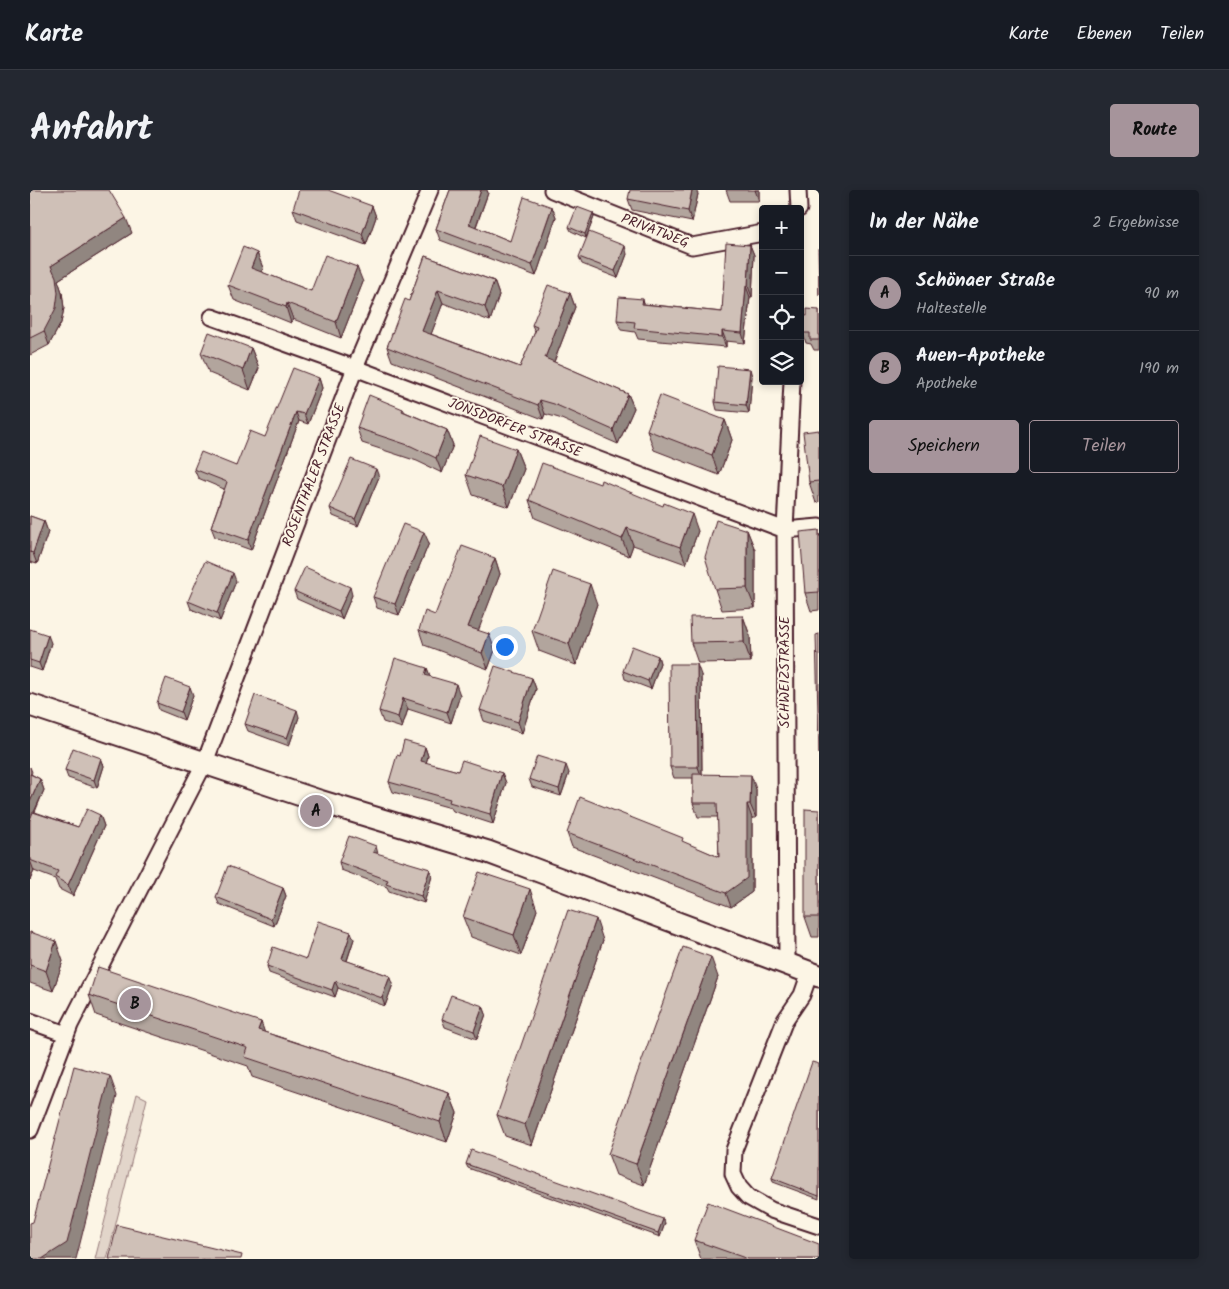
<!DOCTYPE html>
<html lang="de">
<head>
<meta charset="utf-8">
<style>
	body { margin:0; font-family:Kalam,sans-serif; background:#242831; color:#f1f3f6 }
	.controls { position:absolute; right:15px; top:15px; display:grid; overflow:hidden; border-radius:5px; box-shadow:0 2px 8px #0003 }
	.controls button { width:45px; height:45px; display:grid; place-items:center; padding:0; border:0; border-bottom:1px solid #363941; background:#171b24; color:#f1f3f6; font:25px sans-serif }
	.you { position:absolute; left:474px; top:456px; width:18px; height:18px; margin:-12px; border:4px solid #fff; border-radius:50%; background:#1a73e8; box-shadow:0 0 0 8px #1a73e833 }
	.badge { display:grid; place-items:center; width:32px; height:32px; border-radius:50%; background:#a6949b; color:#111; font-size:16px; font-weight:700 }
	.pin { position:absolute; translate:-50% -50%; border:2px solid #fff; box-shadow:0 1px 5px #0006 }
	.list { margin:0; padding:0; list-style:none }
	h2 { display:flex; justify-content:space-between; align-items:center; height:65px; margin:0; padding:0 20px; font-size:21px }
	h2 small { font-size:16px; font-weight:400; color:#9ea1a6 }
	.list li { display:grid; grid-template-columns:32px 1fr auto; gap:15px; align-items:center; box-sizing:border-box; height:75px; padding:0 20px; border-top:1px solid #363941 }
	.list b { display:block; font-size:19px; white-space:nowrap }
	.list p { margin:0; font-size:16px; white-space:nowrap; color:#9ea1a6 }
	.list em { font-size:16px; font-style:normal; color:#9ea1a6 }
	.actions { display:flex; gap:10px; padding:15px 20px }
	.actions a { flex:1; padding:11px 0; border:1px solid #a6949b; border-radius:5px; text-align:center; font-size:18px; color:#a6949b }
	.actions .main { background:#a6949b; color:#111 }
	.icon { flex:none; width:28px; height:28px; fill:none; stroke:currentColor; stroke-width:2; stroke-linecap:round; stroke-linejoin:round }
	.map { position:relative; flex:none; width:789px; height:1069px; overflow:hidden; border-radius:5px }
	header { display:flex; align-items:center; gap:30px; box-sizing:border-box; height:70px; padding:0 25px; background:#171b24; border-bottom:1px solid #363941 }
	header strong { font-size:24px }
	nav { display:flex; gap:28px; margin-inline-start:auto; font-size:18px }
	.intro { display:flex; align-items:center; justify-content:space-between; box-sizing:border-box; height:120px; padding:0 30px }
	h1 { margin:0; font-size:35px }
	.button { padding:12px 22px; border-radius:5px; background:#a6949b; color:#111; font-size:18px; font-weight:700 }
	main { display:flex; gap:30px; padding:0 30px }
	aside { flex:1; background:#171b24; border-radius:5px; box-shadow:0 2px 8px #0003 }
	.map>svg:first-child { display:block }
	.green { fill:#e2d5ca; stroke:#967a7a }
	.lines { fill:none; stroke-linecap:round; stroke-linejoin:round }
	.street-casing { stroke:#4a1f2b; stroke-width:19 }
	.secondary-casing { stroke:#4a1f2b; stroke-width:25 }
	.street { stroke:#fcf5e5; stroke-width:15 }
	.secondary { stroke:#fcf5e5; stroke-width:21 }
	.wall { fill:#b2a59d; stroke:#4a1f2b }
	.shaded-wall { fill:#918680; stroke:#4a1f2b }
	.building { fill:#cfc0b7; stroke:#4a1f2b }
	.labels { text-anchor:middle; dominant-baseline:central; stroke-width:4; stroke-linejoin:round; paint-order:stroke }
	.street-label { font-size:14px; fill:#4a1f2b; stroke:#fcf5e5 }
</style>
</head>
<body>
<header>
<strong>Karte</strong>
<nav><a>Karte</a><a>Ebenen</a><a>Teilen</a></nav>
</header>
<div class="intro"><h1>Anfahrt</h1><a class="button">Route</a></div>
<main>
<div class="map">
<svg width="789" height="1069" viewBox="0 0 789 1069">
	<rect width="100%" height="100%" fill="#fcf5e5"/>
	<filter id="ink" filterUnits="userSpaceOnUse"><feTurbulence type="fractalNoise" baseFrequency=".02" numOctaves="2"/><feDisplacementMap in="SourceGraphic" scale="10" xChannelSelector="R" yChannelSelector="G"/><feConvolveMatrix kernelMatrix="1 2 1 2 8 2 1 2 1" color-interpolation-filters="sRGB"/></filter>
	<g filter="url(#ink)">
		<!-- green -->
		<path class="green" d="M107,904L117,909L77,1069H65Z"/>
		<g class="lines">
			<!-- street casing -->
			<g class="street-casing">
				<path id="street" d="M522,0L662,56L733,43
					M768,0L769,19
					M182,127L325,178L755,340L789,337
					M757,773L755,340L762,191
					M780,782L772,805L755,830L704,960L703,984L709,997L718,1007L741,1020L789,1036
					M0,831L36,844
					M0,940L40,835L175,572L325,178L400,0"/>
			</g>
			<!-- secondary casing -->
			<g class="secondary-casing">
				<path id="secondary" d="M0,515L289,611L458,662L789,786"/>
			</g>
			<!-- street -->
			<use href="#street" class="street"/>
			<!-- secondary -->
			<use href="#secondary" class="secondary"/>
		</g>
		<!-- wall -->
		<path class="wall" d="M0,0L102,43L28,90L32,102L34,118L31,133L19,155L0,165Z
			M420,0H457L458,3L446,37L480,51L522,17L526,27L506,86L410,50L406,39Z
			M696,0H729V11H700Z
			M668,4L662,32L602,20L598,9Z
			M342,16L346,27L336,55L267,30L263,19Z
			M563,23L564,27L556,48L541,41L539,37Z
			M720,55L724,65L722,107H720L715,153L696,151V157L608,149L605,142L591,140L587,130L613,109L614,114L692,122Z
			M227,63L233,78L231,82L281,101L333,92L311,148L263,129L261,133L204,110L198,95Z
			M597,64L588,88L552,74L549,67Z
			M395,66L464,91L469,105L460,131L413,113L401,144L490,177L505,142L502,135L540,103L545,117L524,172L598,204L604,218L588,254L529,228L515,224L513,229L362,171L357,157L379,111Z
			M789,120V160H784L781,154L776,153L773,143L777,126Z
			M221,158L229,178L220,200L179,183L171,163Z
			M722,186L719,223L687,220L685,212Z
			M289,188L292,198L278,234L269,231L221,360L185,347L181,337L194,299L168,288L164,279L206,276L235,247Z
			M373,219L375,222L417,240L423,255L412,283L387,271L332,253L327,238Z
			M695,230L702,250L689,285L624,260L617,240Z
			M789,240V312L786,313L779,292Z
			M486,259L494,279L479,317L443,305L436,285Z
			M349,287L328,336L303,326L300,318Z
			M499,310L668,341L656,374L603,355L599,366L505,328Z
			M0,326L14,331L18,342L7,374L0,372Z
			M717,340L725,360V418L692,420L685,399Z
			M789,340V420L781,421L775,403Z
			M399,353L369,425L347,418L343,407Z
			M465,368L470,384L448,440L465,460L458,479L394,455L389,440Z
			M206,391L190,431L161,419L158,411Z
			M264,401L322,405L312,429L267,409Z
			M567,414L546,475L509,461L502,441Z
			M713,426L720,446L721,472L668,473L661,453Z
			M0,439L21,453L12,481L0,477Z
			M628,466L630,473L621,499L595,489L593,481Z
			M397,478L400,486L430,505L421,533L378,519L372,538L353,532L349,521Z
			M671,485L672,584L726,599V628H722V702L701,717L542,657L537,643L655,653L689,667L688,627H668L663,613V588H644L640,577Z
			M502,488L506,499L492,543L454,531L450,520Z
			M163,505L154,530L129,520L127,513Z
			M269,527L259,556L218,541L215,534Z
			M395,557L398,566L396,573L428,581L472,583L476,593L463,634L423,621L421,618L363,602L359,592L370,566Z
			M71,568L74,576L67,598L38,588L35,580Z
			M0,577L2,582L1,584L10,589L14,600L5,622L48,637L70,625L74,636L43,706L29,699L25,689L4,681L0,690Z
			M539,583L531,606L502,597L499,589Z
			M789,620V747H782L775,727Z
			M309,672L400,679L402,686L394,713L359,701L357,697L311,680Z
			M253,698L256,706L244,736L189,714L186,707Z
			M507,720L491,765L441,747L433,727Z
			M0,742L33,771L23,801L0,793Z
			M324,749L317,771L360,786L363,794L355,816L308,798L305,807L239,783L237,776L276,769Z
			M573,750L502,955L475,946L467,925Z
			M688,787L614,995L586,985L578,964Z
			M59,805L231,832L234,842L419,903L427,923L417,952L222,887L218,876L66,825Z
			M453,816L456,824L447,849L415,837L412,829Z
			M789,874V1009L743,992L742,988Z
			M436,974L635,1033L630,1047L438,978Z
			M664,1050L789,1069H671Z"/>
		<!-- shaded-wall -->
		<path class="shaded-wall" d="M451,0H457L458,3L443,44L439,34Z
			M662,0H666L668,4L662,32L658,21Z
			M725,0H729V11Z
			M342,16L346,27L336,55L332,44Z
			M522,17L526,27L506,86L502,75Z
			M563,23L564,27L556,48L555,44Z
			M96,28L102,43L28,90L32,102L34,118L31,133L19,155L14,141L21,76Z
			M720,55L724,65L722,107L718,96Z
			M595,56L597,64L588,88L585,81Z
			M227,63L233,78L227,93L221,78Z
			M327,77L333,92L311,148L306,132Z
			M464,91L469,105L460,131L455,117Z
			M716,96L720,107L715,153L712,143Z
			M408,100L413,113L397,155L392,141Z
			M540,103L545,117L520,182L515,168Z
			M257,113L263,129L261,133L256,117Z
			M692,141L696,151V157L692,147Z
			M221,158L229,178L220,200L213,180Z
			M720,179L722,186L719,223L716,215Z
			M289,188L292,198L278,234L274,224Z
			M598,204L604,218L588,254L583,240Z
			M510,210L515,224L513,229L508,215Z
			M266,222L269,231L221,360L218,350Z
			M695,230L702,250L689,285L682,265Z
			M417,240L423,255L412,283L406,268Z
			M486,259L494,279L479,317L472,297Z
			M346,279L349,287L328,336L325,329Z
			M662,324L668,341L656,374L650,357Z
			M14,331L18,342L7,374L3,363Z
			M597,338L603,355L599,366L592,349Z
			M717,340L725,360V418L717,398Z
			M394,342L399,353L369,425L365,414Z
			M465,368L470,384L444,452L438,437Z
			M203,383L206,391L190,431L187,423Z
			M560,394L567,414L546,475L539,454Z
			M320,397L322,405L312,429L309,421Z
			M713,426L720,446L721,472L714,452Z
			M459,444L465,460L458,479L452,463Z
			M18,445L21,453L12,481L9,473Z
			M628,466L630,473L621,499L618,491Z
			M667,474L671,485L672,588L668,577Z
			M397,478L401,489L395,485Z
			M502,488L506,499L492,543L488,532Z
			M426,494L430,505L421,533L417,522Z
			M160,497L163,505L154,530L151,522Z
			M373,508L378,519L372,538L368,527Z
			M267,520L269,527L259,556L257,548Z
			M395,557L398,566L394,581L391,571Z
			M71,568L74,576L67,598L64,590Z
			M536,575L539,583L531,606L529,599Z
			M472,583L476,593L463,634L460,624Z
			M721,585L726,599V628L720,614Z
			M10,589L14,600L0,631V612Z
			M717,614L722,628V702L701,717L696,703Z
			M70,625L74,636L43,706L38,695Z
			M346,656L348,664L343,662Z
			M0,670L4,681L0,690Z
			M400,679L402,686L394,713L391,706Z
			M253,698L256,706L244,736L241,729Z
			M500,699L507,720L491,765L484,745Z
			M566,729L573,750L502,955L495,935Z
			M321,742L324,749L315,776L312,769Z
			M26,751L33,771L23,801L16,781Z
			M681,767L688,787L614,995L606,974Z
			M360,786L363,794L355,816L352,808Z
			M305,791L308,798L305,807L302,800Z
			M453,816L456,824L447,849L444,841Z
			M231,832L238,852L228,840Z
			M80,886L87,906L46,1069H12Z
			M419,903L427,923L417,952L410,932Z
			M633,1029L635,1033L630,1047L628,1043Z"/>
		<!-- building -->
		<path class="building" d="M0,0H79L96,28L21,76L26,87L28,103L26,118L14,141L0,148Z
			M269,0H298L342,16L332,44L263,19Z
			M420,0H451L439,34L480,51L494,7L522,17L502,75L406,39Z
			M600,0H662L658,21L598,9Z
			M547,17L563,23L555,44L539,37Z
			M559,42L595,56L585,81L549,67Z
			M696,53L720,55L718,96H716L712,143L692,141V147L604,138L605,132L587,130L589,107L613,109L612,114L692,122Z
			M213,57L227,63L221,78L281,101L295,65L327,77L306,132L257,113L256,117L198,95Z
			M788,59H789V105Z
			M395,66L464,91L455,117L408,100L392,141L490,177L507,137L502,135L518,95L540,103L515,168L598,204L583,240L524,214L510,210L508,215L357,157L375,109L379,111Z
			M777,119L789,120V150H780V143H773V125L777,126Z
			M179,142L221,158L213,180L171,163Z
			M688,176L720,179L716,215L685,212Z
			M263,178L289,188L274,224L266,222L218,350L181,337L197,292L164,279L171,262L206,276L220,241L235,247Z
			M339,205L373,219L372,221L417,240L406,268L381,256L327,238Z
			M630,205L695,230L682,265L617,240Z
			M789,240V291L779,292L773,242Z
			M450,246L486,259L472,297L436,285Z
			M321,269L346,279L325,329L300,318Z
			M512,273L570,294L571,290L633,316L634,313L662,324L650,357L597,338L592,349L499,310Z
			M0,326L14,331L3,363L0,362Z
			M686,330L717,340V398L685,399L675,367Z
			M373,334L394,342L365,414L343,407Z
			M789,340V402L775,403L770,342Z
			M432,356L465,368L438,437L459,444L452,463L389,440L395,421L405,425Z
			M175,371L203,383L187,423L158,411Z
			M275,377L320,397L309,421L264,401Z
			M523,381L560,394L539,454L502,441Z
			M713,426L714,452L661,453L660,427Z
			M0,439L18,445L9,473L0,470Z
			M789,444V564L786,445Z
			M602,456L628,466L618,491L593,481Z
			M365,468L397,478L395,485L426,494L417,522L373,508L368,527L349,521Z
			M639,474H667L668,577H640Z
			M465,476L502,488L488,532L450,520Z
			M136,488L160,497L151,522L127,513Z
			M225,505L267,520L257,548L215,534Z
			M374,551L395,557L391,571L428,581L432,570L472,583L460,624L419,612L420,609L359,592L367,565L370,566Z
			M43,558L71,568L64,590L35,580Z
			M507,566L536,575L529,599L499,589Z
			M0,584L10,589L0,612Z
			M663,584L721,585L720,614H717V688L696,703L537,643L550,607L653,648L652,651L689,667L687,613H663Z
			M57,619L70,625L38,695L25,687L28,681L0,670V630L3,622L48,637Z
			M775,619L789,620V727H775Z
			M319,646L346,656L343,662L400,679L391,706L356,694L358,690L309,672Z
			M198,676L253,698L241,729L186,707Z
			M449,682L500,699L484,745L433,727Z
			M538,720L566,729L495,935L467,925Z
			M288,731L321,742L312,769L360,786L352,808L305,791L302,800L237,776L243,757L276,769Z
			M0,742L26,751L16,781L0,775Z
			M653,757L681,767L606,974L578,964Z
			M68,777L231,832L228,840L419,903L410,932L215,867L218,858L59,805Z
			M421,805L453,816L444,841L412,829Z
			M782,872L789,874V1006L742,988Z
			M44,876L80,886L37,1053L12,1069H0V1033L3,1032Z
			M441,960L633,1029L628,1043L436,974Z
			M678,1012L789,1054V1069H718L664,1050Z
			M87,1035L212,1065L211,1069H79Z"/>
	</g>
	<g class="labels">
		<!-- street labels -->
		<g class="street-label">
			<text transform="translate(625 41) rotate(21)">PRIVATWEG</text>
			<text transform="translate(485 238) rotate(21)">JONSDORFER STRASSE</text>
			<text transform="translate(284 285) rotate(-69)">ROSENTHALER STRASSE</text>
			<text transform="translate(755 482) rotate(-90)">SCHWEIZSTRASSE</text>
		</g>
	</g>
</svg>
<div class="controls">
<button>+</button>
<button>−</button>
<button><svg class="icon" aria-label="locate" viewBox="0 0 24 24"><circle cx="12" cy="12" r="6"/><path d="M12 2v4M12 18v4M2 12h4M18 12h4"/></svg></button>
<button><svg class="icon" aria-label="layers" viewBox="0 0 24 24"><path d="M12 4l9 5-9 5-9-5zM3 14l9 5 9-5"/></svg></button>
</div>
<div class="you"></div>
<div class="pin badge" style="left:286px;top:621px">A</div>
<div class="pin badge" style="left:105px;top:814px">B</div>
</div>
<aside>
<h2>In der Nähe<small>2 Ergebnisse</small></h2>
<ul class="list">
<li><span class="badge">A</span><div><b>Schönaer Straße</b><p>Haltestelle</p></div><em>90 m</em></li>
<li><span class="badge">B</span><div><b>Auen-Apotheke</b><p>Apotheke</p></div><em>190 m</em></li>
</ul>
<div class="actions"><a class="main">Speichern</a><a>Teilen</a></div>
</aside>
</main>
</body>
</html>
